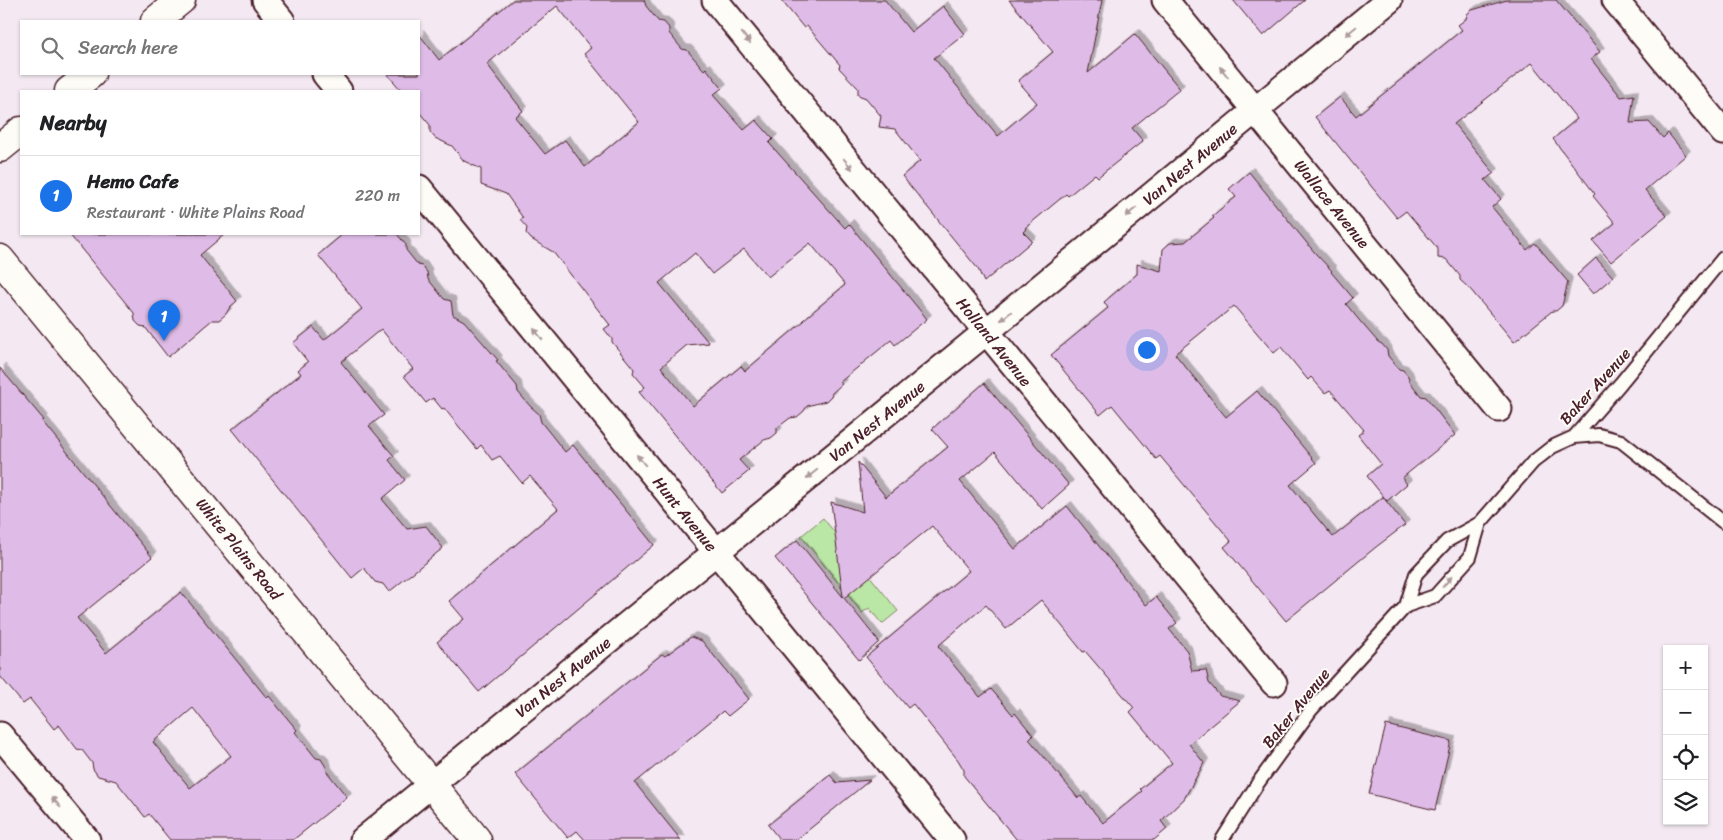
<!DOCTYPE html>
<html lang="en">
<head>
<meta charset="utf-8">
<style>
	body { margin:0; font-family:Sriracha,sans-serif; background:#f2f2f2; color:#202124 }
	.controls { position:absolute; right:15px; bottom:15px; display:grid; overflow:hidden; border-radius:0px; box-shadow:0 1px 4px #0004 }
	.controls button { width:45px; height:45px; display:grid; place-items:center; padding:0; border:0; border-bottom:1px solid #e0e0e0; background:#fff; color:#202124; font:25px sans-serif }
	.you { position:absolute; left:1146px; top:349px; width:18px; height:18px; margin:-12px; border:4px solid #fff; border-radius:50%; background:#1a73e8; box-shadow:0 0 0 8px #1a73e833 }
	.badge { display:grid; place-items:center; width:32px; height:32px; border-radius:50%; background:#1a73e8; color:#fff; font-size:16px; font-weight:700 }
	.pin { position:absolute; translate:-50% -41px; filter:drop-shadow(0 1px 2px #0008) }
	.pin::after { content:''; position:absolute; top:26px; width:18px; height:15px; background:inherit; clip-path:polygon(0 0,100% 0,50% 100%) }
	.list { margin:0; padding:0; list-style:none }
	h2 { display:flex; justify-content:space-between; align-items:center; height:65px; margin:0; padding:0 20px; font-size:21px }
	h2 small { font-size:16px; font-weight:400; color:#757577 }
	.list li { display:grid; grid-template-columns:32px 1fr auto; gap:15px; align-items:center; box-sizing:border-box; height:80px; padding:0 20px; border-top:1px solid #e0e0e0 }
	.list b { display:block; font-size:19px; white-space:nowrap }
	.list p { margin:0; font-size:16px; white-space:nowrap; color:#757577 }
	.list em { font-size:16px; font-style:normal; color:#757577 }
	.icon { flex:none; width:28px; height:28px; fill:none; stroke:currentColor; stroke-width:2; stroke-linecap:round; stroke-linejoin:round }
	.map { position:relative; flex:none; width:1723px; height:840px; overflow:hidden }
	.search { position:absolute; background:#fff; box-shadow:0 1px 4px #0004; left:20px; top:20px; width:400px; height:55px; display:flex; align-items:center; gap:12px; box-sizing:border-box; padding:0 18px; border-radius:0px; color:#757577; font-size:19px }
	.panel { position:absolute; background:#fff; box-shadow:0 1px 4px #0004; left:20px; top:90px; width:400px; height:145px; border-radius:0px }
	.map>svg:first-child { display:block }
	.green { fill:#bae7a5; stroke:#828368 }
	.building { fill:#debce7; stroke:#4a1f2b; fill-rule:evenodd; filter:url(#shadow) }
	.lines { fill:none; stroke-linecap:round; stroke-linejoin:round }
	.lane-casing { stroke:#4a1f2b; stroke-width:16 }
	.street-casing { stroke:#4a1f2b; stroke-width:29 }
	.secondary-casing { stroke:#4a1f2b; stroke-width:31 }
	.lane { stroke:#fdfcf7; stroke-width:12 }
	.street { stroke:#fdfcf7; stroke-width:25 }
	.secondary { stroke:#fdfcf7; stroke-width:28 }
	.oneway { fill:#ac999b }
	.labels { text-anchor:middle; dominant-baseline:central; stroke-width:4; stroke-linejoin:round; paint-order:stroke }
	.street-label { font-size:16px; fill:#4a1f2b; stroke:#fdfcf7 }
</style>
</head>
<body>
<div class="map">
<svg width="1723" height="840" viewBox="0 0 1723 840">
	<defs>
		<filter id="shadow"><feDropShadow dx="4.5" dy="-4.5" stdDeviation="0" flood-color="#0004"/></filter>
	</defs>
	<rect width="100%" height="100%" fill="#f4e9f2"/>
	<filter id="ink" filterUnits="userSpaceOnUse"><feTurbulence type="fractalNoise" baseFrequency=".02" numOctaves="2"/><feDisplacementMap in="SourceGraphic" scale="10" xChannelSelector="R" yChannelSelector="G"/><feConvolveMatrix kernelMatrix="1 2 1 2 8 2 1 2 1" color-interpolation-filters="sRGB"/></filter>
	<g filter="url(#ink)">
		<!-- green -->
		<path class="green" d="M823,518L898,611L882,624L869,608L862,613L801,536Z"/>
		<!-- building -->
		<path class="building" d="M513,0H644L646,6L658,21L664,22L669,28V33L682,49L687,50L704,70L706,68L722,88L713,95L744,130L756,120L773,139L769,143L845,228L849,224L927,319L895,345L891,340L840,382L842,384L832,393L831,396L826,401L807,406L804,411L797,417L790,418L777,428V433L771,438L764,440L739,460L749,471L722,493L639,392L645,387L633,373L634,369L612,342V339L604,329L610,325L553,252L531,239L526,233L527,228L520,220L523,218L506,194L481,185V169L464,161L452,146L435,138L430,132V125L419,112V91H402L387,74H419V34L439,60ZM557,6L591,48L584,54L639,122L585,167L565,140L545,154L515,117L523,111L487,64ZM810,243L845,285L803,320L804,321L745,371L741,366L693,406L661,367L687,345L709,343L659,283L695,253L712,274L744,249L768,277Z
			M781,0H885L911,32L943,6L965,34L934,58L998,136L1037,103L1018,81L1053,52L1009,0H1102L1088,73L1135,34L1180,89L1132,128L1143,141L1098,177L1095,174L1068,196L1066,194L1025,228L1026,229L1023,232L1032,241L984,282L978,269L902,176L920,161L895,129L879,127L881,116L866,98L858,95V88L839,68L840,65L807,26L804,28Z
			M1233,0H1305L1263,36Z
			M1507,0H1556L1600,52L1591,59L1621,97L1634,95L1630,123L1649,122L1663,138L1668,133L1686,155L1645,190L1667,216L1611,262L1593,241L1615,223L1593,196L1595,194L1553,139L1577,119L1532,63L1454,124L1494,173L1485,180L1501,199L1492,207L1527,250L1535,243L1568,282L1562,306L1556,311H1552L1514,342L1470,289L1460,280V276L1446,259L1438,258V249L1406,211L1397,218L1315,117L1340,97L1356,116L1462,30L1458,25L1466,19L1467,14L1472,10Z
			M1249,172L1315,253L1332,271L1331,272L1353,298L1346,304L1359,320L1378,342L1382,344L1387,350L1388,356L1399,369L1403,370L1408,376L1410,382L1421,396L1426,397L1455,435L1402,478L1407,484L1387,501L1367,476L1381,464L1358,435L1364,430L1330,390L1325,393L1311,377L1308,380L1281,347L1274,353L1234,306L1175,354L1226,417L1257,391L1316,463L1290,485L1333,537L1383,497L1405,525L1376,547L1286,621L1224,547L1231,541L1160,456L1156,459L1112,405L1100,415L1051,355L1108,308L1104,302L1137,274V264L1161,271L1163,249L1170,243L1185,242L1214,218L1212,216L1236,197L1229,189Z
			M69,234H225L200,255L237,301L230,307L226,314L219,320H212L168,357L145,327L140,326L135,321L134,313Z
			M343,234H397L406,245V250L418,265L422,266L427,272L428,279L444,299L451,301L453,315L464,321L498,360L496,361L517,386L518,392L530,406L539,414L541,422L565,452L573,445L654,545L479,692L437,642L464,619L449,601L558,509L530,476L522,483L500,456L492,460L481,445L477,449L444,408L442,409L433,398L426,403L404,376L413,369L381,329L341,362L384,415L369,426L394,456L389,460L405,480L382,499L407,529L426,526L443,548L389,592L383,584L375,582L364,568L352,578L232,429L301,374L298,370L308,362L293,343L313,327L324,340L362,309L318,255Z
			M1596,258L1613,277L1593,294L1577,275Z
			M0,368L44,420L42,421L152,557L77,618L106,653L181,592L267,698L269,696L297,730L295,732L316,758L321,759L326,767L327,772L347,797L293,840H170L149,814L145,817L116,781L98,776L93,769L92,763L82,750L77,749L59,725L54,729L30,699L23,704L0,676ZM193,708L231,756L190,788L153,742Z
			M984,383L1069,485L1042,509L995,452L960,481L1015,549L1067,506L1146,605L1156,597L1177,623L1169,629L1187,651L1192,671L1206,670L1209,683L1220,696L1240,701L1189,744L1204,763L1184,799L1161,821L1167,829L1154,840H1017L964,776V770L958,760L913,704L908,708L866,657L969,571L932,526L844,598L879,642L859,660L775,558L797,540L843,597L831,502L863,512L858,462L886,497L948,447L932,429ZM1041,600L1083,652L1085,651L1134,708L1130,712L1172,763L1140,789L1142,791L1103,823L1081,796L1078,798L1029,739L1033,735L1015,713L1013,715L991,689L980,697L938,646L986,605L1006,629Z
			M691,637L702,641L749,699L728,716L723,711L635,783L681,840H585L577,831L568,838L515,774L662,654L665,656Z
			M1386,725L1451,741L1435,810L1369,794Z
			M830,775L837,783L870,780L796,840H780L768,825Z"/>
		<g class="lines">
			<!-- lane casing -->
			<g class="lane-casing">
				<path id="lane" d="M1574,437L1599,435L1621,441L1723,522
					M1406,606L1435,596L1470,557L1480,523
					M1222,840L1258,783L1311,710L1406,606L1416,574L1447,541L1480,523L1533,462L1552,447L1574,437L1620,384L1723,258"/>
			</g>
			<!-- street casing -->
			<g class="street-casing">
				<path id="street" d="M265,0L282,21
					M715,0L1274,683
					M1165,0L1499,409
					M1615,0L1723,132
					M325,74L339,91
					M419,188L952,840
					M0,735L87,840
					M363,840L986,332L1389,0"/>
			</g>
			<!-- secondary casing -->
			<g class="secondary-casing">
				<path id="secondary" d="M155,21L181,0
					M69,91L91,74
					M0,148L21,131
					M0,259L477,840"/>
			</g>
			<!-- lane -->
			<use href="#lane" class="lane"/>
			<!-- street -->
			<use href="#street" class="street"/>
			<!-- secondary -->
			<use href="#secondary" class="secondary"/>
		</g>
		<!-- one-way arrows -->
		<defs><path id="oneway-solid" d="M-6-.8H1V-3.2L6.5 0L1 3.2V.8H-6Z" transform="scale(1.25)"/></defs>
		<g class="oneway">
			<use href="#oneway-solid" transform="translate(1351 31) rotate(141)"/>
			<use href="#oneway-solid" transform="translate(746 38) rotate(51)"/>
			<use href="#oneway-solid" transform="translate(1224 72) rotate(-129)"/>
			<use href="#oneway-solid" transform="translate(848 164) rotate(51)"/>
			<use href="#oneway-solid" transform="translate(1131 212) rotate(140)"/>
			<use href="#oneway-solid" transform="translate(1006 316) rotate(140)"/>
			<use href="#oneway-solid" transform="translate(538 334) rotate(-129)"/>
			<use href="#oneway-solid" transform="translate(641 460) rotate(-129)"/>
			<use href="#oneway-solid" transform="translate(812 474) rotate(141)"/>
			<use href="#oneway-solid" transform="translate(1447 582) rotate(-49)"/>
			<use href="#oneway-solid" transform="translate(56 802) rotate(-130)"/>
		</g>
	</g>
	<g class="labels">
		<!-- street labels -->
		<g class="street-label">
			<text transform="translate(1190 164) rotate(-40)">Van Nest Avenue</text>
			<text transform="translate(1332 204) rotate(51)">Wallace Avenue</text>
			<text transform="translate(994 342) rotate(51)">Holland Avenue</text>
			<text transform="translate(1595 386) rotate(-48)">Baker Avenue</text>
			<text transform="translate(877 421) rotate(-39)">Van Nest Avenue</text>
			<text transform="translate(685 514) rotate(51)">Hunt Avenue</text>
			<text transform="translate(239 549) rotate(51)">White Plains Road</text>
			<text transform="translate(563 677) rotate(-39)">Van Nest Avenue</text>
			<text transform="translate(1296 708) rotate(-51)">Baker Avenue</text>
		</g>
	</g>
</svg>
<div class="controls">
<button>+</button>
<button>−</button>
<button><svg class="icon" aria-label="locate" viewBox="0 0 24 24"><circle cx="12" cy="12" r="6"/><path d="M12 2v4M12 18v4M2 12h4M18 12h4"/></svg></button>
<button><svg class="icon" aria-label="layers" viewBox="0 0 24 24"><path d="M12 4l9 5-9 5-9-5zM3 14l9 5 9-5"/></svg></button>
</div>
<div class="you"></div>
<div class="pin badge" style="left:164px;top:341px">1</div>
<div class="search"><svg class="icon" aria-label="search" viewBox="0 0 24 24"><circle cx="10" cy="10" r="6"/><path d="M15 15l6 6"/></svg>Search here</div>
<section class="panel">
<h2>Nearby<small></small></h2>
<ul class="list">
<li><span class="badge">1</span><div><b>Hemo Cafe</b><p>Restaurant · White Plains Road</p></div><em>220 m</em></li>
</ul>
</section>
</div>
</body>
</html>
